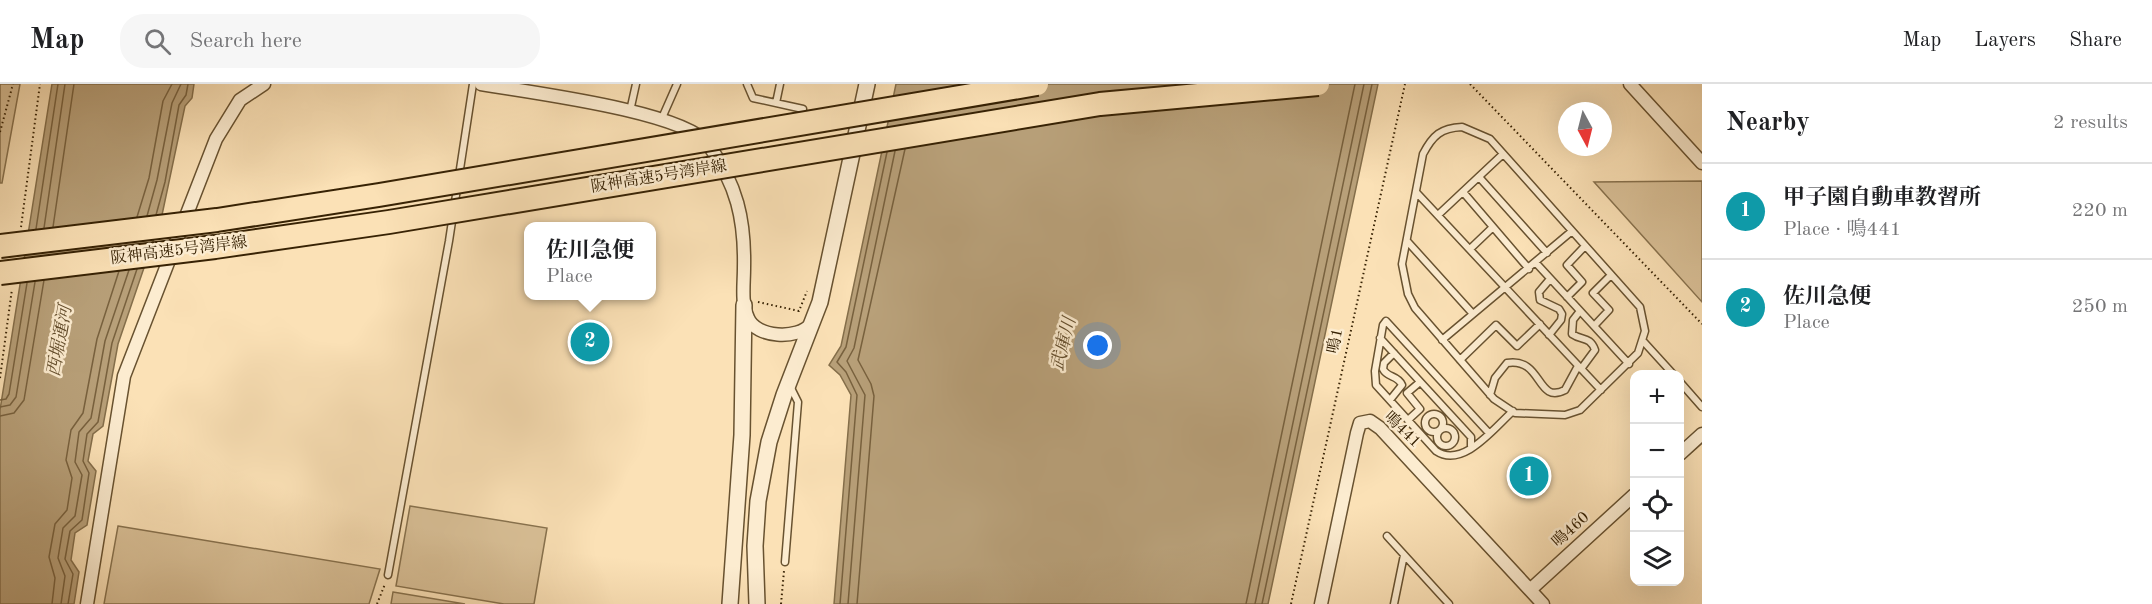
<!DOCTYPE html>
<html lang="en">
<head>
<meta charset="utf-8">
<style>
	body { margin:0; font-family:"Old Standard TT","Noto Serif JP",serif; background:#f6f6f6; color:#202124 }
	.controls { position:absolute; right:18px; bottom:18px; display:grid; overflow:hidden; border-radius:12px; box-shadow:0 6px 24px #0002 }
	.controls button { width:54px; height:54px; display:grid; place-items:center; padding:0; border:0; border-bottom:2px solid #e0e0e0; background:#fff; color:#202124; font:30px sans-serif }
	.compass { position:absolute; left:1558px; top:18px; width:54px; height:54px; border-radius:50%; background:#fff; box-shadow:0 6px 24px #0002; rotate:173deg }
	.you { position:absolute; left:1098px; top:262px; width:21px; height:21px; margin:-15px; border:4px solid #fff; border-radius:50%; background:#1a73e8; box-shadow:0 0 0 9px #1a73e833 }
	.badge { display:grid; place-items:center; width:39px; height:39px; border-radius:50%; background:#8f2418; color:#fff; font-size:20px; font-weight:700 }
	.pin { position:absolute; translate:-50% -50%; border:3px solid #fff; box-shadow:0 2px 6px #0006 }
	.popup { position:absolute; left:524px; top:138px; width:132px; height:78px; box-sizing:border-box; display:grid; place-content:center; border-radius:12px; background:#fff; filter:drop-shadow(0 2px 4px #0005); font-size:20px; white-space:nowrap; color:#757577 }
	.popup b { font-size:22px; color:#202124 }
	.popup::after { content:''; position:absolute; left:50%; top:100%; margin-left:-12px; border:12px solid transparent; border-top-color:#fff }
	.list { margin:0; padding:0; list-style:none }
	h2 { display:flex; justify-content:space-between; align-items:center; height:78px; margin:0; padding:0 24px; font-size:26px }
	h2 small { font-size:20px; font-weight:400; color:#757577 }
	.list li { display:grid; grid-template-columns:39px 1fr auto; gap:18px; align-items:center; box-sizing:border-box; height:96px; padding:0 24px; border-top:2px solid #e0e0e0 }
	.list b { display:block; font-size:22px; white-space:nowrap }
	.list p { margin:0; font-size:20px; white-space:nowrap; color:#757577 }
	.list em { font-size:20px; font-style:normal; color:#757577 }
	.icon { flex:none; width:33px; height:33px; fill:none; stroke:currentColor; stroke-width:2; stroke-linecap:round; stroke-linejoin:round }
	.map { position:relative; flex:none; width:1702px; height:520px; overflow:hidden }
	header { display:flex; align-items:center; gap:36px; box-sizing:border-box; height:84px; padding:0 30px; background:#fff; border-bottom:2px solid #e0e0e0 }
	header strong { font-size:28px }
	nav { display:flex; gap:33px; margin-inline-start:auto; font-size:21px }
	.search { width:420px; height:54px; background:#f6f6f6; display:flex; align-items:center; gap:15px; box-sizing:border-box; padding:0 21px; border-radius:24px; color:#757577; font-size:22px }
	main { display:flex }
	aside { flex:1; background:#fff }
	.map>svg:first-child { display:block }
	.green { fill:#dac198; stroke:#88724e; stroke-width:1.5 }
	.water { fill:#b8a079; stroke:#846e4a; stroke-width:1.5 }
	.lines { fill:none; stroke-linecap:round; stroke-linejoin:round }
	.shore { stroke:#78613e; stroke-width:1.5 }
	.service-casing { stroke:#685230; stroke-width:9 }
	.minor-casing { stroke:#685230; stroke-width:15 }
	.tertiary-casing { stroke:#685230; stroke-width:18 }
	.path { stroke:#372204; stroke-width:2; stroke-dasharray:1.5 3; stroke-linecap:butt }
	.service { stroke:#fcecd0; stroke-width:6 }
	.minor { stroke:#fcecd0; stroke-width:12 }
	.tertiary { stroke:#fcecd0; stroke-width:15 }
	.motorway-bridge-casing { stroke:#372204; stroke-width:26; stroke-linecap:butt }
	.motorway-bridge { stroke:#fbe1b6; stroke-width:22 }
	.labels { text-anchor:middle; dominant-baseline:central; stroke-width:5; stroke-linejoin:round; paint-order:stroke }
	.street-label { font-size:16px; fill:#372204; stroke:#fcecd0 }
	.water-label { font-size:18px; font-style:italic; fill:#644e2d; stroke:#fcecd0 }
</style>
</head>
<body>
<header>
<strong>Map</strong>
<div class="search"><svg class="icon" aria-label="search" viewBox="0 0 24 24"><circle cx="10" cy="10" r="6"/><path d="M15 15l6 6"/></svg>Search here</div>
<nav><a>Map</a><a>Layers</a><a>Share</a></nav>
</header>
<main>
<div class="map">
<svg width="1702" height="520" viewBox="0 0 1702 520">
	<rect width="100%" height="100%" fill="#fbe1b6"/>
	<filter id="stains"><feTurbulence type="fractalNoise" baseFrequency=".00333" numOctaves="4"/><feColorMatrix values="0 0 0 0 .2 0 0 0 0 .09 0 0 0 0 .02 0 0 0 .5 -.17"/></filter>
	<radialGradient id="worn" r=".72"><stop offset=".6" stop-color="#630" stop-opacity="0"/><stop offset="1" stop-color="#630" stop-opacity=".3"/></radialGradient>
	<!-- green -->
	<path class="green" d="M0,0H20L2,99H0Z
		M1702,97V218L1594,98Z
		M410,422L547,444L534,520H504L396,502Z
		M118,442L380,485L369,520H104Z
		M393,508L465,520H391Z"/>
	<!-- water -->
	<path class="water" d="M52,0H194L192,14L185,22L162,131L118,260L103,342L93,350L88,377L96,387L87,441L75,449L71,476L79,488L74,520H0V326Z
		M896,0H1378L1268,520H834L851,311L840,291L829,281L841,262Z"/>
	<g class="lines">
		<!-- shore -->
		<path class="shore" d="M156,131L165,98L179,21L186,11L188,0
			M147,132L157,96L172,19L181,0
			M137,133L149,94L163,17L172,0
			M53,143L74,0
			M44,144L65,0
			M36,145L58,0
			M0,316L6,315L9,310L27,199
			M0,323L10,321L16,313L35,198
			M0,332L14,329L24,316L44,196
			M52,520L55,494L49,473L55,440L67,426L72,394L66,376L71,346L83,329L97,255L119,187
			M61,520L65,492L58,474L63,444L75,432L82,391L75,378L79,348L91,334L105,257L129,186
			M68,520L73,490L65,475L70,447L82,436L89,389L83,377L87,350L98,338L112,259L137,185
			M840,520L857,311L846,288L837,278L846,263L887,68
			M848,520L865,311L847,277L854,264L895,67
			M857,520L874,312L871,300L858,276L905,65
			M1246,520L1355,0
			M1255,520L1364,0
			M1262,520L1372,0"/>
		<!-- service casing -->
		<g class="service-casing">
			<path id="service" d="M747,0L753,14L803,25
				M776,19L780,0
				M630,27L636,0
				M662,34L677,0
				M1462,43L1490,55L1640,223L1645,247L1638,269L1580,326L1565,331L1515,329L1494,315L1415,224L1408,210L1402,180L1423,70C1433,51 1441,44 1462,43Z
				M1479,93L1547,169
				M1416,108L1601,306
				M1463,108L1529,185
				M1438,131L1503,70
				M1407,157L1473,230
				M1470,165L1493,143
				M1536,179L1629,280
				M1567,213L1582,198L1567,181L1585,162
				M1580,227L1573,236L1572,250C1582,257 1590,252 1595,266L1581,285
				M1594,242L1609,226L1593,209L1611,191
				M1549,251L1561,236L1562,230L1559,225L1540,216L1539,208L1550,195
				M1380,254L1471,353V362
				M1442,256L1572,147
				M1643,257L1673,290
				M1460,276L1496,241L1517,262L1540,240
				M1680,298L1702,323
				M1490,311L1495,294L1507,279C1543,273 1536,321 1565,306L1578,282
				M1390,316L1402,301C1398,291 1387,294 1383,285L1384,279L1394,269
				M1425 339a9 9 0 1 1 18 0a9 9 0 1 1-18 0Z
				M1408,336L1420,325L1407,309L1420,298
				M1437 353a9 9 0 1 1 18 0a9 9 0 1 1-18 0Z
				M1488,348L1386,237L1383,241L1375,287L1376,301L1436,367C1463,385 1494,344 1513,327
				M1387,452L1449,520
				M785,478L798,318L790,302
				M388,491L449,157L473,0
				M1394,520L1404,471"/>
		</g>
		<!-- minor casing -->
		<g class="minor-casing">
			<path id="minor" d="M481,0C526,8 683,27 708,60C737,101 745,135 744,184C744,200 741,219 748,234C756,254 798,256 811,240
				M1630,0L1702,79
				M1680,370L1702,350
				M1530,506L1634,411
				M87,520L124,292L216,55L240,16L264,0
				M1321,520L1357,349L1360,339L1370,337L1380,344L1543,520"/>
		</g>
		<!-- tertiary casing -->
		<g class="tertiary-casing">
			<path id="tertiary" d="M730,520L742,351L744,221
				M757,520L755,462L758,417L769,358L784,311L820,218L867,0"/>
		</g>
		<!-- path -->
		<path class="path" d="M1470,0L1702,240
			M0,48L13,0
			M21,143L40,0
			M758,218L799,227L807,207
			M0,294L12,205
			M377,520L385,500
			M781,520L784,487
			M1291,520L1405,0"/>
		<!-- service -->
		<use href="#service" class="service"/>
		<!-- minor -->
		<use href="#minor" class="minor"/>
		<!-- tertiary -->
		<use href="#tertiary" class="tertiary"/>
		<!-- motorway-bridge casing -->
		<g class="motorway-bridge-casing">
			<path id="motorway-bridge" d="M0,162L217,136L379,111L1037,0
				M0,189L215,163L389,138L1100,20L1318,0"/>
		</g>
		<!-- motorway-bridge -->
		<use href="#motorway-bridge" class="motorway-bridge"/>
	</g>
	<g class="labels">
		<!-- street labels -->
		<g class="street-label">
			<text transform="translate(659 93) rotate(-9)">阪神高速5号湾岸線</text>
			<text transform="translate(179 167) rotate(-7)">阪神高速5号湾岸線</text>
			<text transform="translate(1336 257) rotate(-78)">鳴1</text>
			<text transform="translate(1402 346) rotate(44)">鳴441</text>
			<text transform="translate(1571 446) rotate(-42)">鳴460</text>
		</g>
		<!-- water labels -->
		<g class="water-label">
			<text transform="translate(60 257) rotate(-80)">西堀運河</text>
			<text transform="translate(1064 260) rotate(-76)">武庫川</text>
		</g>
	</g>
	<rect width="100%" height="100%" filter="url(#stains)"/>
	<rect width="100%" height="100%" fill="url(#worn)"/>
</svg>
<div class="controls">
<button>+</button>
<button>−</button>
<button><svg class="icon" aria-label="locate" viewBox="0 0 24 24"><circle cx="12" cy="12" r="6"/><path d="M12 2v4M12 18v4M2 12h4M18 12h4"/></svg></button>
<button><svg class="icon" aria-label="layers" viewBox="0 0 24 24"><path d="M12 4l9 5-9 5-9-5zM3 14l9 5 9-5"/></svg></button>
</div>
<svg class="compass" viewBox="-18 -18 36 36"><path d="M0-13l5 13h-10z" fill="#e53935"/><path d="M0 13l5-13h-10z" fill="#757577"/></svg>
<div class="you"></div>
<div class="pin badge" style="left:1529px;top:392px;background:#0f9aa8">1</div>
<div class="pin badge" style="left:590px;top:258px;background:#0f9aa8">2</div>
<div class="popup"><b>佐川急便</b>Place</div>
</div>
<aside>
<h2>Nearby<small>2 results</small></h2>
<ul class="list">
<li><span class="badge" style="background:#0f9aa8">1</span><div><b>甲子園自動車教習所</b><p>Place · 鳴441</p></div><em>220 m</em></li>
<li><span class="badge" style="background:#0f9aa8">2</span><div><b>佐川急便</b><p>Place</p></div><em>250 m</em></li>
</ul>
</aside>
</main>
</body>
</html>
